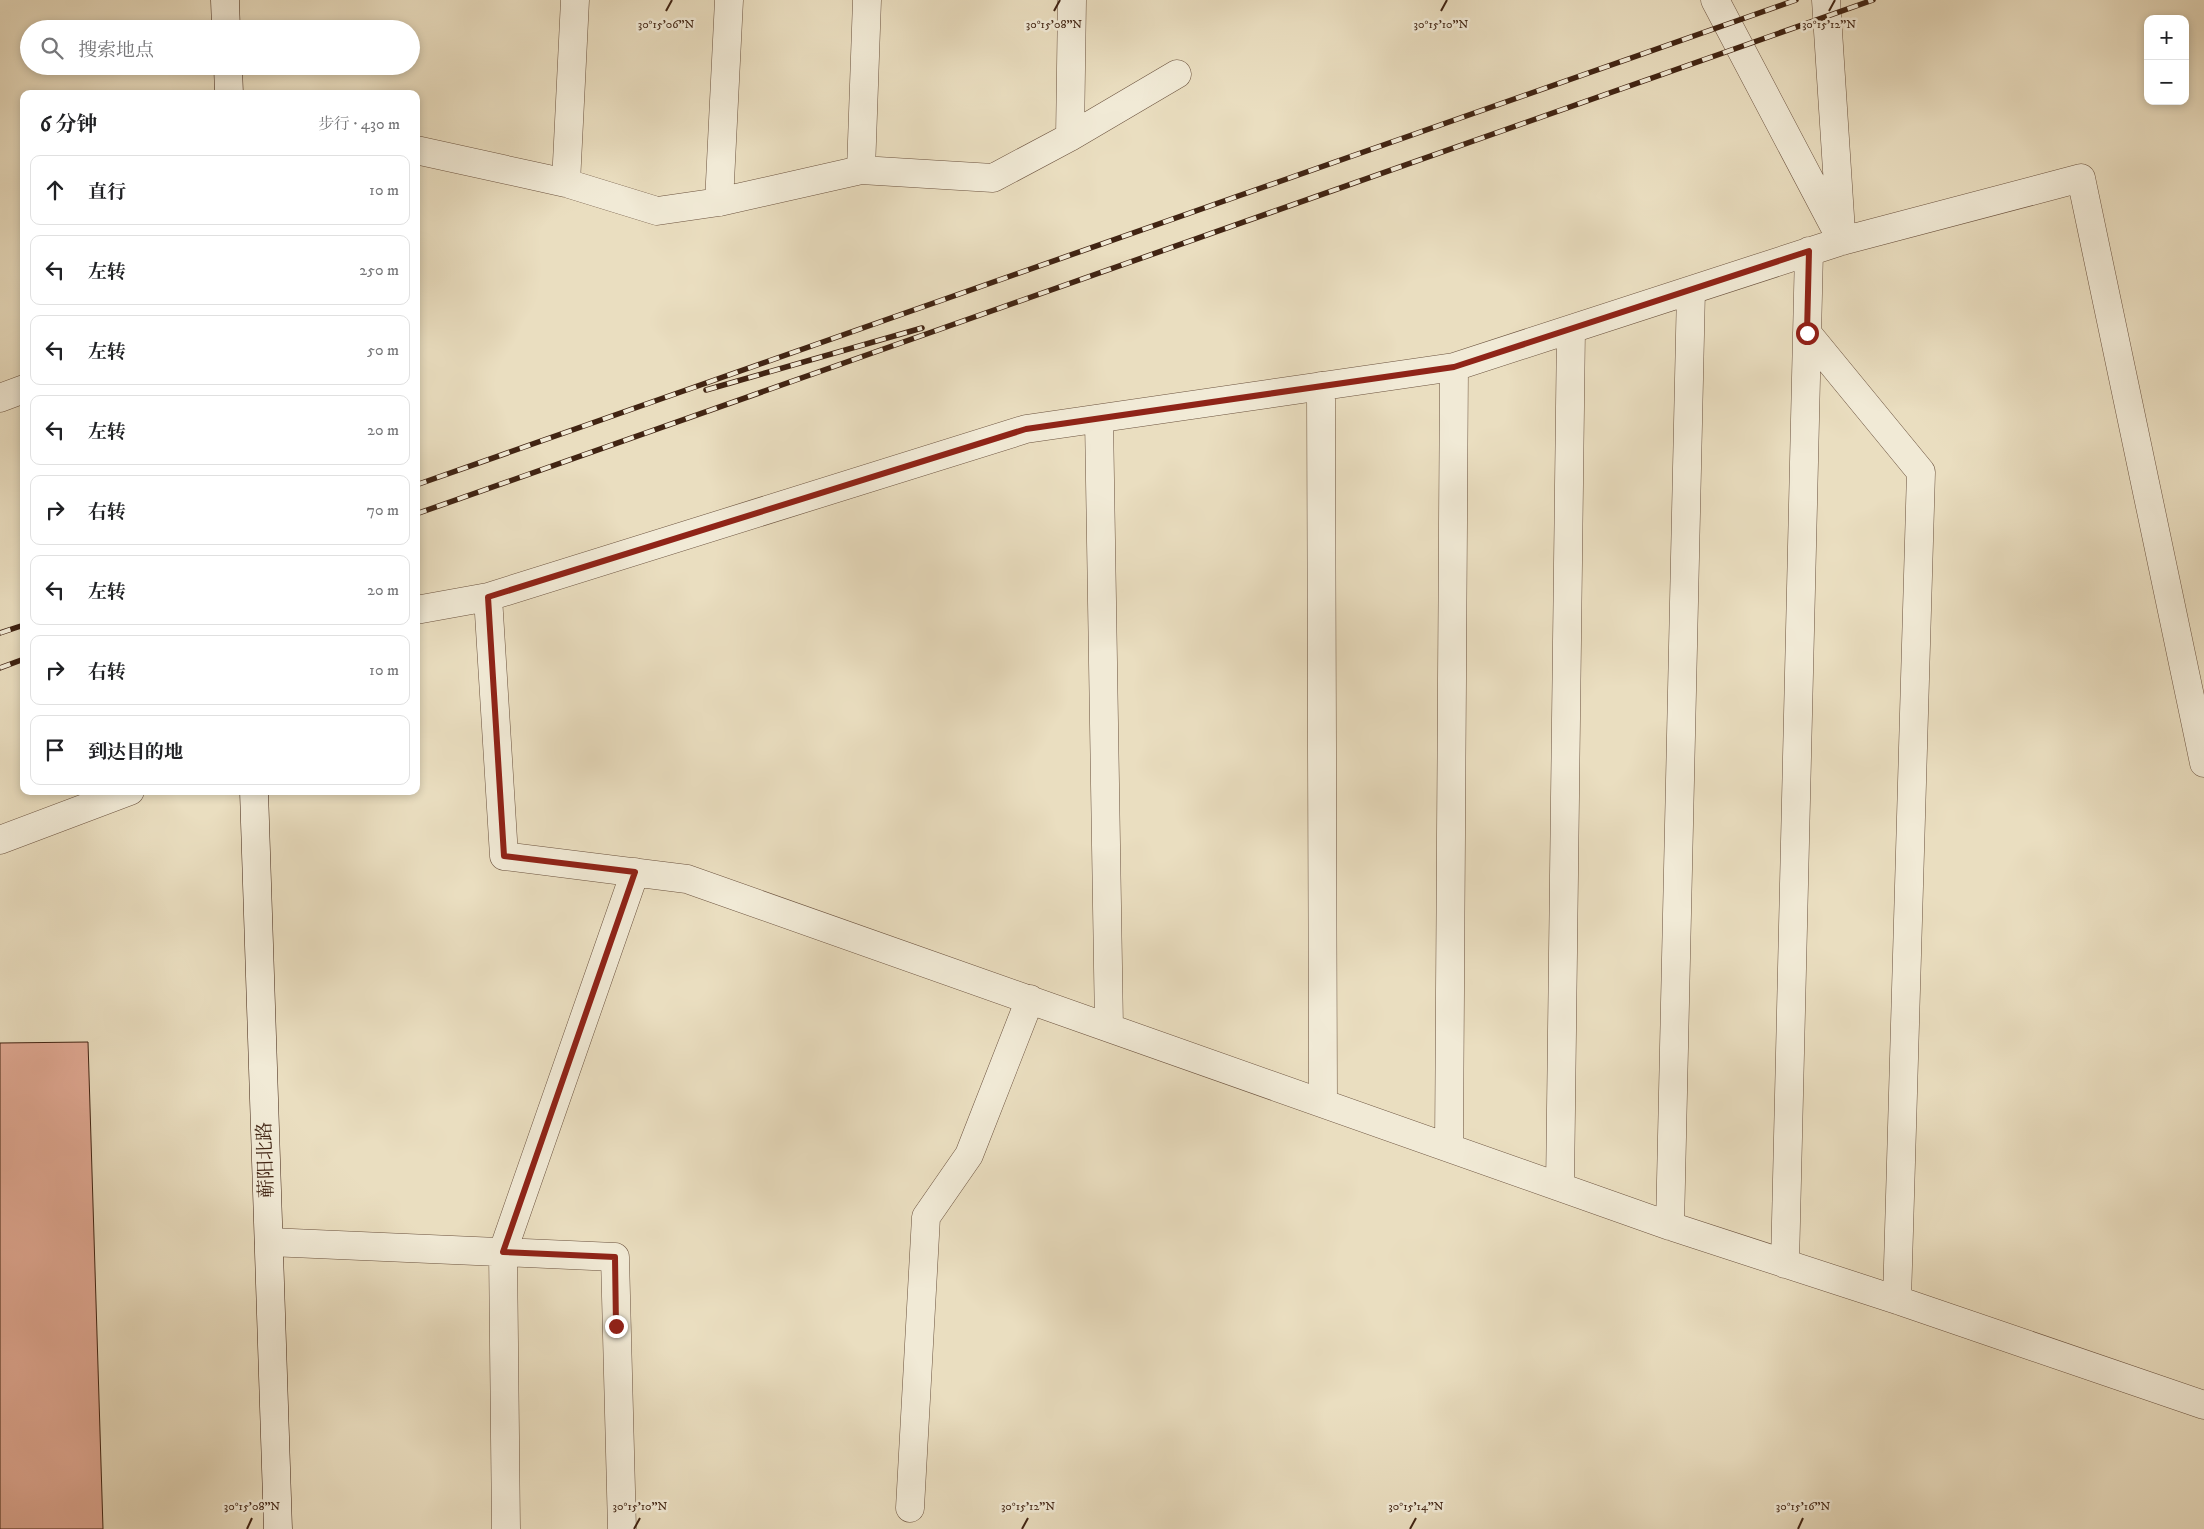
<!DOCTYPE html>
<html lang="zh">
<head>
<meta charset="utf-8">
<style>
	body { margin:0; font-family:"IM FELL DW Pica","Noto Serif SC",serif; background:#f2f2f2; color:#202124 }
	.controls { position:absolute; right:15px; top:15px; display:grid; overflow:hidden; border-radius:10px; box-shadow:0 2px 8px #0003 }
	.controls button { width:45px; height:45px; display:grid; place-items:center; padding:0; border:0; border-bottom:1px solid #e0e0e0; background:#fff; color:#202124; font:25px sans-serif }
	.stop { position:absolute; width:15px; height:15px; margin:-11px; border:4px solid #8f2418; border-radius:50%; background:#fff }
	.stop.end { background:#8f2418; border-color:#fff; box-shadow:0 1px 5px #0008 }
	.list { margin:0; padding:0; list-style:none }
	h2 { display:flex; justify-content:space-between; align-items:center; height:65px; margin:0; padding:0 20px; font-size:21px }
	h2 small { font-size:16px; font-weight:400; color:#757577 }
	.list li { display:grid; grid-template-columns:32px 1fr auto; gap:15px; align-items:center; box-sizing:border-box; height:70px; margin:0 10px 10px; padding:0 10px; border:1px solid #e0e0e0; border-radius:10px }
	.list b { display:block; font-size:19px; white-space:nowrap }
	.list em { font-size:16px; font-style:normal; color:#757577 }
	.icon { flex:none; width:28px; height:28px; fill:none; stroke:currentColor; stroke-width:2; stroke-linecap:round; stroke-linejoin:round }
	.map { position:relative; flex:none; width:2204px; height:1529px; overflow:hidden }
	.search { position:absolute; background:#fff; box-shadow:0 2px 8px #0003; left:20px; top:20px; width:400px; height:55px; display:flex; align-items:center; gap:12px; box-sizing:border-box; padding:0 18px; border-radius:28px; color:#757577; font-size:19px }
	.panel { position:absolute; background:#fff; box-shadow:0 2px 8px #0003; left:20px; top:90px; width:400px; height:705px; border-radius:10px }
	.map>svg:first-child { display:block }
	.building { fill:#e2aa95; stroke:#412413 }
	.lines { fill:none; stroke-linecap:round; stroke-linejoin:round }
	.minor-casing { stroke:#6b523e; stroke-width:29 }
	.secondary-casing { stroke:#412413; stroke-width:29 }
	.minor { stroke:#f1ead6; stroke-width:28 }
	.secondary { stroke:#f1ead6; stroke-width:28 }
	.rail-casing { stroke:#412413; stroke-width:5.5 }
	.rail { stroke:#f1ead6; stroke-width:4; stroke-dasharray:11; stroke-linecap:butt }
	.route { stroke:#8f2418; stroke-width:6 }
	.ticks { fill:none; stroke:#412413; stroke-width:2 }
	.labels { text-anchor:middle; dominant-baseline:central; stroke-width:5; stroke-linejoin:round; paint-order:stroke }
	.street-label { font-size:19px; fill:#412413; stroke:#f1ead6 }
	.ticks-label { font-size:12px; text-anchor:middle; fill:#412413; stroke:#f1ead6; stroke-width:5; stroke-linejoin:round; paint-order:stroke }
</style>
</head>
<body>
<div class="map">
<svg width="2204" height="1529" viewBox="0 0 2204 1529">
	<rect width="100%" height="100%" fill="#eadec0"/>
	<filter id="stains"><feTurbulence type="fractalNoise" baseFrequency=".004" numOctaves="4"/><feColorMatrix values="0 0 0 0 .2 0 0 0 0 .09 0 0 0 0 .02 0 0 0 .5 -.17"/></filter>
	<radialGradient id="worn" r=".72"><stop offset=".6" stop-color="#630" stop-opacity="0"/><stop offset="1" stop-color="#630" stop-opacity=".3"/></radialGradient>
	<!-- building -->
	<path class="building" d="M88,1042L103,1529H0V1043Z"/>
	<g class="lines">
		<!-- minor casing -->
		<g class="minor-casing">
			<path id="minor" d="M1715,0L1842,241
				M1826,0L1841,232
				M1070,137L1072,0
				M416,150L566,183L657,211L719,202L861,170L993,178L1070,137L1177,74
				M861,170L867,0
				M566,183L575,0
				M719,202L729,0
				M1807,333L1921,472L1897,1300
				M1321,386L1323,1103
				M0,398L24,389
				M1099,419L1109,1027
				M488,597L504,856L687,879L1670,1226L1897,1300L2204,1405
				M416,610L488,597L1026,429L1454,367L1842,241L2081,178L2204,763
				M0,840L130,791
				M1449,1147L1454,367
				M1560,1187L1571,329
				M1670,1226L1691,290
				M269,1242L615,1257L622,1529
				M1785,1264L1809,251
				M910,1508L926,1217L969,1155L1030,999
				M506,1529L503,1251L635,872"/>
		</g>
		<!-- secondary casing -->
		<g class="secondary-casing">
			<path id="secondary" d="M225,0L226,29
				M228,66L229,94
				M254,791L278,1529"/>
		</g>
		<!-- minor -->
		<use href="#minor" class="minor"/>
		<!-- secondary -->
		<use href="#secondary" class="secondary"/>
		<!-- rail casing -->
		<g class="rail-casing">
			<path id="rail" d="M706,390L922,328
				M416,485L1796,0
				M416,514L1873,0
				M0,633L24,625
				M0,668L24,659"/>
		</g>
		<!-- rail -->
		<use href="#rail" class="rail"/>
	</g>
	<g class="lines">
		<!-- route -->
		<path class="route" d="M616,1326L615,1257L503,1252L635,872L504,856L488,597L1026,429L1454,367L1809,251L1807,333"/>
	</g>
	<!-- ticks -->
	<path class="ticks" d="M666,11L672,0M1054,11L1060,0M1441,11L1447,0M1829,11L1835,0M247,1529L252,1518M634,1529L640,1518M1022,1529L1028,1518M1410,1529L1416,1518M1798,1529L1803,1518"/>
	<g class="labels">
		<!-- street labels -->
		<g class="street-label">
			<text transform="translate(266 1160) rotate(-92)">蕲阳北路</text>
		</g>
	</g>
	<g class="ticks-label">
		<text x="666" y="28">30°15'06"N</text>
		<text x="1054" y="28">30°15'08"N</text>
		<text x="1441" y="28">30°15'10"N</text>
		<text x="1829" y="28">30°15'12"N</text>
		<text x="252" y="1510">30°15'08"N</text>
		<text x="640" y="1510">30°15'10"N</text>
		<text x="1028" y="1510">30°15'12"N</text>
		<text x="1416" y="1510">30°15'14"N</text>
		<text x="1803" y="1510">30°15'16"N</text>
	</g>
	<rect width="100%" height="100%" filter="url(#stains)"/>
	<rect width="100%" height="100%" fill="url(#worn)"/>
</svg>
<div class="controls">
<button>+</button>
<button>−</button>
</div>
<div class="stop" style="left:1807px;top:333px"></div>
<div class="stop end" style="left:616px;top:1326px"></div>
<div class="search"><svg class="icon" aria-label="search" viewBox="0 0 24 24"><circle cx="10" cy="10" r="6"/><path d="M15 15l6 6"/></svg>搜索地点</div>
<section class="panel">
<h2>6 分钟<small>步行 · 430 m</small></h2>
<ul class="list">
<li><svg class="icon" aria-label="ahead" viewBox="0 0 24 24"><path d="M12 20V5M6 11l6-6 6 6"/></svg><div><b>直行</b></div><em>10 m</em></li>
<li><svg class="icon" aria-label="left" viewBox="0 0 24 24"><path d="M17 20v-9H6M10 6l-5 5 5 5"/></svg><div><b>左转</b></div><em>250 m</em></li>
<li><svg class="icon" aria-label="left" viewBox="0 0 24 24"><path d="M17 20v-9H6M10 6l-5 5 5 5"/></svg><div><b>左转</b></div><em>50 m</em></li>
<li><svg class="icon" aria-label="left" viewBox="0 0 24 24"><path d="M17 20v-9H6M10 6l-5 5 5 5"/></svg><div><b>左转</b></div><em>20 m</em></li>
<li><svg class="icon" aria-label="right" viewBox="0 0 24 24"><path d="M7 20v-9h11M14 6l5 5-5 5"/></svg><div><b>右转</b></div><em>70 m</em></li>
<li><svg class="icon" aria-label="left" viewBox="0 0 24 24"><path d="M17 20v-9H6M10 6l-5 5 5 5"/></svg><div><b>左转</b></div><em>20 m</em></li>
<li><svg class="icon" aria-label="right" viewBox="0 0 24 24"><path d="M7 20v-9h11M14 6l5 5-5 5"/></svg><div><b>右转</b></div><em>10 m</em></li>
<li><svg class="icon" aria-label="arrive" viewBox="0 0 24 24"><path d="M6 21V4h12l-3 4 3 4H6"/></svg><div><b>到达目的地</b></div></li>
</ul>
</section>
</div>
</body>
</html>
